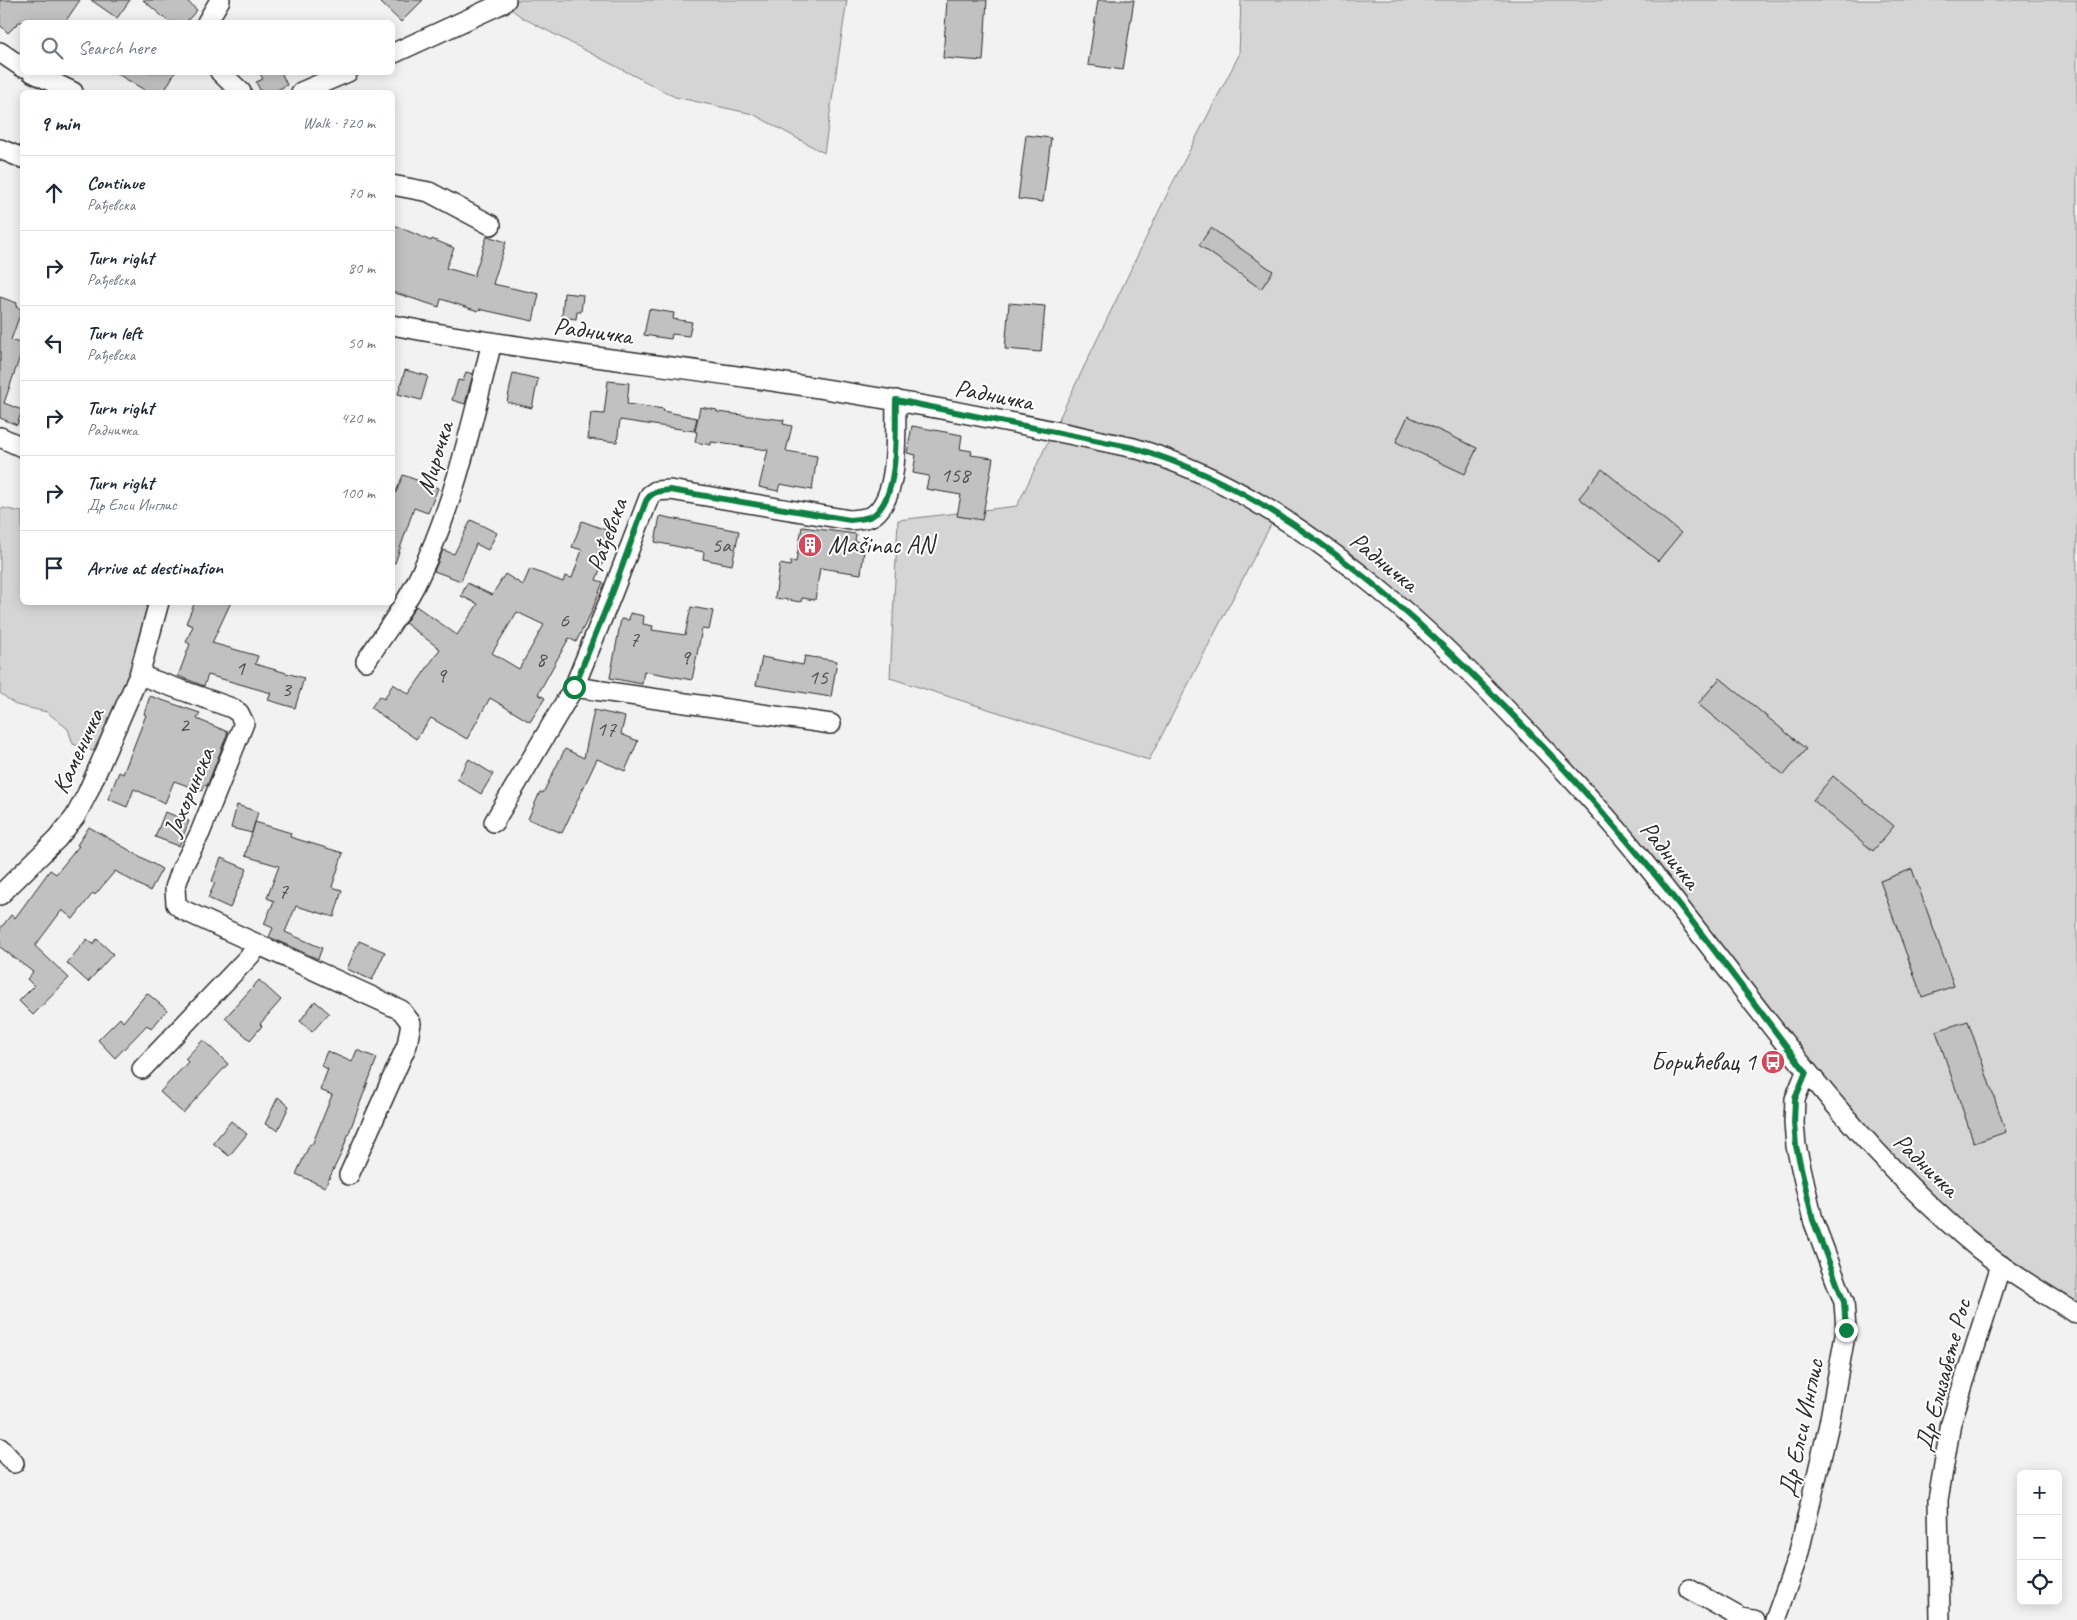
<!DOCTYPE html>
<html lang="en">
<head>
<meta charset="utf-8">
<style>
	body { margin:0; font-family:Caveat,sans-serif; background:#f6f6f7; color:#1f2937 }
	.controls { position:absolute; right:15px; bottom:15px; display:grid; overflow:hidden; border-radius:8px; box-shadow:0 2px 12px #0003 }
	.controls button { width:45px; height:45px; display:grid; place-items:center; padding:0; border:0; border-bottom:1px solid #e0e1e3; background:#fff; color:#1f2937; font:25px sans-serif }
	.stop { position:absolute; width:15px; height:15px; margin:-11px; border:4px solid #0b8043; border-radius:50%; background:#fff }
	.stop.end { background:#0b8043; border-color:#fff; box-shadow:0 1px 5px #0008 }
	.list { margin:0; padding:0; list-style:none }
	h2 { display:flex; justify-content:space-between; align-items:center; height:65px; margin:0; padding:0 20px; font-size:21px }
	h2 small { font-size:16px; font-weight:400; color:#747a83 }
	.list li { display:grid; grid-template-columns:32px 1fr auto; gap:15px; align-items:center; box-sizing:border-box; height:75px; padding:0 20px; border-top:1px solid #e0e1e3 }
	.list b { display:block; font-size:19px; white-space:nowrap }
	.list p { margin:0; font-size:16px; white-space:nowrap; color:#747a83 }
	.list em { font-size:16px; font-style:normal; color:#747a83 }
	.icon { flex:none; width:28px; height:28px; fill:none; stroke:currentColor; stroke-width:2; stroke-linecap:round; stroke-linejoin:round }
	.map { position:relative; flex:none; width:2077px; height:1620px; overflow:hidden }
	.search { position:absolute; background:#fff; box-shadow:0 2px 12px #0003; left:20px; top:20px; width:375px; height:55px; display:flex; align-items:center; gap:12px; box-sizing:border-box; padding:0 18px; border-radius:8px; color:#747a83; font-size:19px }
	.panel { position:absolute; background:#fff; box-shadow:0 2px 12px #0003; left:20px; top:90px; width:375px; height:515px; border-radius:8px }
	.map>svg:first-child { display:block }
	.green { fill:#d5d5d5; stroke:#808080 }
	.building { fill:#c1c1c1; stroke:#2b2b2b; fill-rule:evenodd }
	.lines { fill:none; stroke-linecap:round; stroke-linejoin:round }
	.minor-casing { stroke:#2b2b2b; stroke-width:22 }
	.minor { stroke:#fff; stroke-width:19 }
	.route { stroke:#0b8043; stroke-width:6 }
	.labels { text-anchor:middle; dominant-baseline:central; stroke-width:4; stroke-linejoin:round; paint-order:stroke }
	.number-label { font-size:22px; fill:#505050 }
	.street-label { font-size:25px; fill:#2b2b2b; stroke:#fff }
	.poi-label { font-size:25px; fill:#2b2b2b; stroke:#fff; text-anchor:start }
</style>
</head>
<body>
<div class="map">
<svg width="2077" height="1620" viewBox="0 0 2077 1620">
	<rect width="100%" height="100%" fill="#f2f2f2"/>
	<filter id="ink" filterUnits="userSpaceOnUse"><feTurbulence type="fractalNoise" baseFrequency=".02" numOctaves="2"/><feDisplacementMap in="SourceGraphic" scale="10" xChannelSelector="R" yChannelSelector="G"/><feConvolveMatrix kernelMatrix="1 2 1 2 8 2 1 2 1" color-interpolation-filters="sRGB"/></filter>
	<g filter="url(#ink)">
		<!-- green -->
		<path class="green" d="M506,0H847L824,153L753,114L675,97L523,18L503,3Z
			M1241,0H2077V1303L2039,1280L1981,1240L1883,1147L1836,1096L1613,813L1280,507L1149,760L890,678L898,520L1017,506L1171,186L1239,55Z
			M3,508L22,512V602L148,603L126,687L93,751L73,744L68,729L47,712L16,705L0,693V509Z"/>
		<!-- building -->
		<path class="building" d="M0,0H80L65,22H19L8,33L0,25Z
			M91,0H130L117,18Z
			M143,0H186L197,10L186,22H169Z
			M378,0H423L401,22Z
			M947,0H987L983,61L943,58Z
			M1098,0H1134L1123,70L1088,65Z
			M114,72H175L164,92H148Z
			M259,72H281L287,85L273,92H261L256,82L263,79Z
			M1026,135L1051,138L1043,202L1018,199Z
			M392,224L431,241L432,239L454,248L446,268L474,276L487,236L506,242L493,284L539,294L533,321L479,309L478,311L441,299L439,307L392,292Z
			M1211,228L1273,271L1261,289L1199,245Z
			M564,293L583,295L581,312H577L576,319L562,317Z
			M0,297L17,303L16,307L22,309L11,340L22,344V351L4,403L22,410L17,425L0,418Z
			M1009,303L1045,306L1041,352L1005,349Z
			M649,309L674,313L673,319L692,322L689,336L672,334L671,339L644,335Z
			M405,370L428,376L421,400L398,394Z
			M466,372L473,374L465,404L452,400L458,380L463,381Z
			M513,373L538,379L532,408L507,402Z
			M608,381L629,383L627,404L664,409L663,411L697,418L694,431L620,420L617,442L588,439L591,413L604,414Z
			M700,407L717,410V412L784,420L783,424L792,426L786,451L817,456L812,490L780,484L778,491L759,487L768,450L711,442V445L695,442L697,432H695Z
			M1408,416L1477,448L1465,474L1396,442Z
			M912,426L962,435L960,449L972,451L971,455L993,458L982,520L957,516L961,495L926,489L929,476L913,473L916,455L907,453Z
			M1602,469L1681,533L1658,561L1579,498Z
			M403,475L438,488L428,513L414,508L395,563H392V502Z
			M660,516L739,531L732,565L703,559L704,552L655,542Z
			M471,520L497,533L488,550L476,544L461,581L434,571L443,550L454,554Z
			M582,521L614,533L596,580L603,582L591,613L576,642L569,638L538,694L545,698L530,722L490,698L467,739L431,718L416,739L371,708L379,696L384,699L393,684L409,694L440,649L405,623L416,606L457,635L478,604L461,596L467,583L492,595L505,574L523,585L530,569L563,582L565,576L572,578L582,550L572,547ZM517,612L544,625L519,669L492,653Z
			M802,527L856,534L855,541L865,543L861,574L820,568L815,600L802,598L801,602L775,598L780,564L790,566L791,561L796,562Z
			M195,602H231L212,643L258,656L255,664L304,678L295,708L268,700L271,693L208,675L204,686L178,676L190,644L186,642L193,626L186,623Z
			M691,607L713,611L709,630L702,629L692,680L644,671L642,684L610,678L621,619L629,620L630,613L644,616L643,624L653,626L652,630L685,635Z
			M805,656L837,661L831,697L756,685L762,657L803,665Z
			M1720,678L1806,749L1784,775L1698,704Z
			M150,696L200,713L197,719L228,732L207,786L204,785L202,791L174,781L165,803L134,789L127,807L108,799L119,772L123,774L146,715L144,714Z
			M594,710L625,717L621,734L638,741L625,771L597,759L562,833L528,819L540,792L543,793L565,749L584,758Z
			M469,759L493,774L481,794L457,779Z
			M1833,776L1894,826L1873,851L1813,800Z
			M237,805L258,812L252,833L231,828Z
			M165,812L189,821L179,846L155,837Z
			M255,822L291,833L290,837L343,853L332,887L342,890L334,917L296,906L285,932L322,948L318,959L269,937L273,928L264,924L274,901L267,898L279,866L245,856Z
			M89,827L162,869L150,891L115,871L95,895L93,893L73,919L62,910L35,946L69,978L33,1015L19,1001L34,986L27,979L33,972L0,947V929L11,915L15,918L50,870L56,874L79,846L77,845Z
			M221,858L247,869L230,908L208,898L215,883L212,881Z
			M1912,869L1954,986L1922,997L1880,881Z
			M87,939L93,944L97,939L113,954L88,982L67,963Z
			M359,941L385,952L372,980L347,969Z
			M259,980L281,1000L260,1024L262,1026L250,1040L225,1018Z
			M147,993L167,1010L151,1029L147,1025L115,1058L98,1040L120,1018L123,1022Z
			M315,1001L329,1013L312,1032L300,1021Z
			M1968,1021L2006,1132L1974,1143L1936,1031Z
			M203,1040L228,1064L183,1113L160,1092L188,1062L185,1059Z
			M357,1050L377,1058L341,1154L325,1187L296,1174L310,1144L312,1145L332,1095L320,1090L328,1069L321,1066L327,1051L352,1062Z
			M278,1097L289,1106L278,1130L265,1124Z
			M231,1121L247,1134L229,1156L213,1143Z"/>
		<g class="lines">
			<!-- minor casing -->
			<g class="minor-casing">
				<path id="minor" d="M207,22L220,0
					M0,52L22,67
					M392,54L503,3L506,0
					M32,72L73,92
					M220,72L241,92
					M301,92L348,72
					M0,149L22,158
					M392,185L429,192L491,225
					M392,325C511,348 632,361 751,378C879,396 1007,420 1134,448C1223,474 1303,528 1375,586C1434,634 1487,688 1539,744C1575,782 1611,820 1643,861C1751,995 1845,1139 1979,1249C2010,1274 2044,1293 2077,1314
					M0,437L22,447
					M366,661C384,634 405,607 419,577C455,503 472,422 492,342
					M139,675L232,708L239,713L244,723L200,833L182,868L175,888L176,904L183,910L401,1010L411,1023L407,1045L349,1175
					M574,687L831,724
					M494,822L574,687L612,594L650,495L656,491L670,490L850,520C859,519 870,519 876,513C900,491 895,431 896,400
					M0,895L57,839L75,817L87,794L139,675L159,602
					M142,1069L260,945
					M0,1448L14,1463
					M1689,1589L1741,1618L1754,1620
					M1775,1620L1798,1556L1829,1424L1846,1330L1844,1302L1813,1220L1796,1146L1794,1123L1795,1099L1806,1072
					M1940,1620L1938,1500L1951,1423L2001,1265"/>
			</g>
			<!-- minor -->
			<use href="#minor" class="minor"/>
		</g>
	</g>
	<g class="lines" filter="url(#ink)">
		<!-- route -->
		<path class="route" d="M574,687L612,594L646,501C652,491 659,491 670,490L850,520C859,519 870,519 876,513C900,491 895,430 896,400L1134,448C1265,486 1380,583 1476,678C1522,724 1568,771 1610,821C1680,901 1742,988 1806,1072L1795,1099L1794,1123L1796,1146L1813,1220L1844,1302L1846,1330"/>
	</g>
	<!-- icons -->
	<defs>
		<g id="building-disc" transform="scale(1.25)"><circle r="9.5" fill="#d1495b" stroke="#fff"/><path d="M-4-6H4V6H1V3H-1V6H-4ZM-2.5-4.3h1.7v1.8h-1.7ZM.8-4.3h1.7v1.8H.8ZM-2.5-1h1.7V.8h-1.7ZM.8-1h1.7V.8H.8Z" fill="#fff"/></g>
		<g id="bus-disc" transform="scale(1.25)"><circle r="9.5" fill="#d1495b" stroke="#fff"/><path d="M-5-6H5V4H4V6H2V4H-2V6H-4V4H-5ZM-3.5-4V0h7V-4ZM-3.5 1.2v1.5H-2V1.2ZM2 1.2v1.5H3.5V1.2Z" fill="#fff"/></g>
	</defs>
	<g fill-rule="evenodd">
		<use href="#building-disc" x="810" y="545"/>
		<use href="#bus-disc" x="1773" y="1062"/>
	</g>
	<g class="labels">
		<!-- number labels -->
		<g class="number-label">
			<text x="955" y="475">158</text>
			<text x="721" y="545">5a</text>
			<text x="564" y="620">6</text>
			<text x="634" y="639">7</text>
			<text x="685" y="657">9</text>
			<text x="541" y="659">8</text>
			<text x="240" y="668">1</text>
			<text x="441" y="675">9</text>
			<text x="818" y="677">15</text>
			<text x="286" y="689">3</text>
			<text x="184" y="725">2</text>
			<text x="606" y="729">17</text>
			<text x="283" y="891">7</text>
		</g>
		<!-- street labels -->
		<g class="street-label">
			<text transform="translate(593 331) rotate(8)">Радничка</text>
			<text transform="translate(994 395) rotate(11)">Радничка</text>
			<text transform="translate(435 458) rotate(-73)">Мирочка</text>
			<text transform="translate(607 535) rotate(-70)">Рађевска</text>
			<text transform="translate(1384 562) rotate(39)">Радничка</text>
			<text transform="translate(78 751) rotate(-65)">Каменичка</text>
			<text transform="translate(189 792) rotate(-67)">Јахоринска</text>
			<text transform="translate(1670 855) rotate(51)">Радничка</text>
			<text transform="translate(1926 1165) rotate(44)">Радничка</text>
			<text transform="translate(1943 1375) rotate(-75)">Др Елизабете Рос</text>
			<text transform="translate(1801 1428) rotate(-78)">Др Елси Инглис</text>
		</g>
		<!-- poi labels -->
		<g class="poi-label">
			<text x="828" y="545">Mašinac AN</text>
			<text x="1756" y="1062" text-anchor="end">Борићевац 1</text>
		</g>
	</g>
</svg>
<div class="controls">
<button>+</button>
<button>−</button>
<button><svg class="icon" aria-label="locate" viewBox="0 0 24 24"><circle cx="12" cy="12" r="6"/><path d="M12 2v4M12 18v4M2 12h4M18 12h4"/></svg></button>
</div>
<div class="stop" style="left:574px;top:687px"></div>
<div class="stop end" style="left:1846px;top:1330px"></div>
<div class="search"><svg class="icon" aria-label="search" viewBox="0 0 24 24"><circle cx="10" cy="10" r="6"/><path d="M15 15l6 6"/></svg>Search here</div>
<section class="panel">
<h2>9 min<small>Walk · 720 m</small></h2>
<ul class="list">
<li><svg class="icon" aria-label="ahead" viewBox="0 0 24 24"><path d="M12 20V5M6 11l6-6 6 6"/></svg><div><b>Continue</b><p>Рађевска</p></div><em>70 m</em></li>
<li><svg class="icon" aria-label="right" viewBox="0 0 24 24"><path d="M7 20v-9h11M14 6l5 5-5 5"/></svg><div><b>Turn right</b><p>Рађевска</p></div><em>80 m</em></li>
<li><svg class="icon" aria-label="left" viewBox="0 0 24 24"><path d="M17 20v-9H6M10 6l-5 5 5 5"/></svg><div><b>Turn left</b><p>Рађевска</p></div><em>50 m</em></li>
<li><svg class="icon" aria-label="right" viewBox="0 0 24 24"><path d="M7 20v-9h11M14 6l5 5-5 5"/></svg><div><b>Turn right</b><p>Радничка</p></div><em>420 m</em></li>
<li><svg class="icon" aria-label="right" viewBox="0 0 24 24"><path d="M7 20v-9h11M14 6l5 5-5 5"/></svg><div><b>Turn right</b><p>Др Елси Инглис</p></div><em>100 m</em></li>
<li><svg class="icon" aria-label="arrive" viewBox="0 0 24 24"><path d="M6 21V4h12l-3 4 3 4H6"/></svg><div><b>Arrive at destination</b></div></li>
</ul>
</section>
</div>
</body>
</html>
